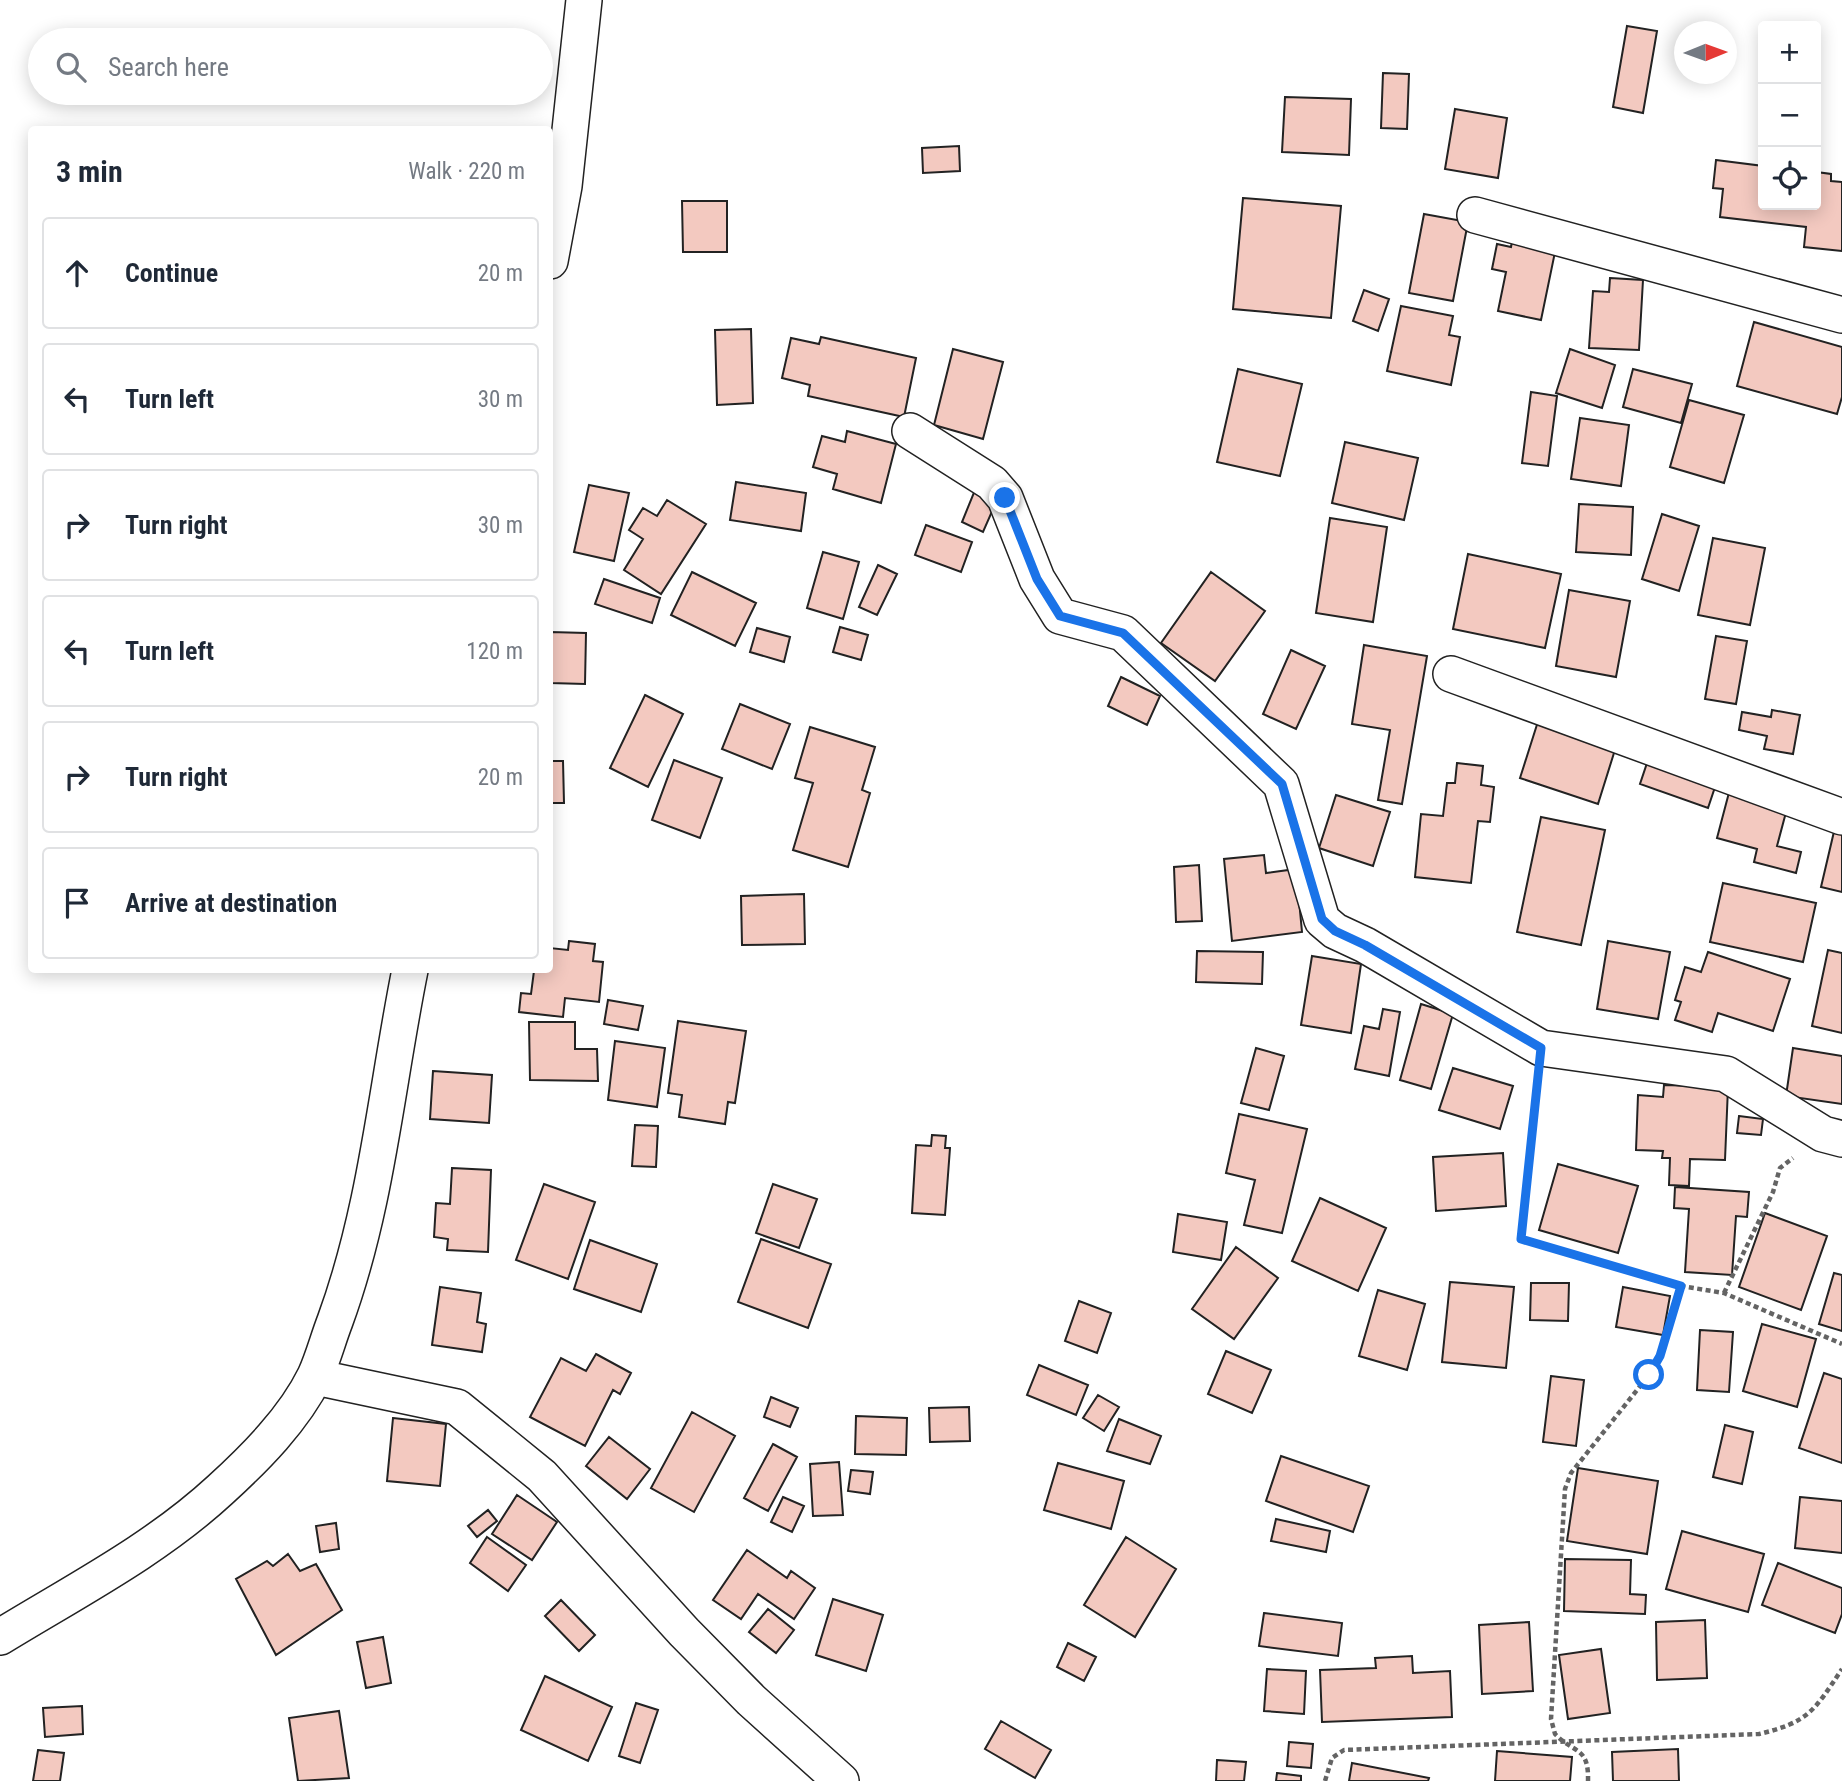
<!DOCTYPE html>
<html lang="en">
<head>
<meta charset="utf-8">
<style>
	body { margin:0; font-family:"Roboto Condensed",sans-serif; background:#f2f2f3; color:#1f2937 }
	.controls { position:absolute; right:21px; top:21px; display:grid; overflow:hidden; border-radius:7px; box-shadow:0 4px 18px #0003 }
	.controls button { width:63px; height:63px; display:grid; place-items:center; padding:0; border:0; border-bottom:2px solid #e0e1e3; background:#fff; color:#1f2937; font:35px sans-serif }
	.compass { position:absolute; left:1674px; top:21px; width:63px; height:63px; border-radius:50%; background:#fff; box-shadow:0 4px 18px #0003; rotate:89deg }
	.stop { position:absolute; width:21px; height:21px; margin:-16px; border:5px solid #1a73e8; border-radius:50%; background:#fff }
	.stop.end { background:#1a73e8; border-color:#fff; box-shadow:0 2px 7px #0008 }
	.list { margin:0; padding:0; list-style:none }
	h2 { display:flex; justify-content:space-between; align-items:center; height:91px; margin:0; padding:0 28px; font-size:30px }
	h2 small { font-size:23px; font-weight:400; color:#747a83 }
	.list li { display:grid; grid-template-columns:46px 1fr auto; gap:21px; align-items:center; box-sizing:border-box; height:112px; margin:0 14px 14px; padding:0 14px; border:2px solid #e0e1e3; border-radius:7px }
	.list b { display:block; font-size:26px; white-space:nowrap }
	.list em { font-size:23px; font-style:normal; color:#747a83 }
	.icon { flex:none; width:38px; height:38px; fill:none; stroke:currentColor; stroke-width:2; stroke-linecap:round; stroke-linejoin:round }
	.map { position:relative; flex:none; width:1842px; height:1781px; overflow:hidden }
	.search { position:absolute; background:#fff; box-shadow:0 4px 18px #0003; left:28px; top:28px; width:525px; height:77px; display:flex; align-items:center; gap:18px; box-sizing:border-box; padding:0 24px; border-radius:38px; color:#747a83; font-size:26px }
	.panel { position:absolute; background:#fff; box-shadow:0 4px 18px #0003; left:28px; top:126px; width:525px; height:847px; border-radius:7px }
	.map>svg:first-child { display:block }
	.building { fill:#f3c9c0; stroke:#222; stroke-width:2 }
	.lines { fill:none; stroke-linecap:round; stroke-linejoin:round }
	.minor-casing { stroke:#222; stroke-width:38 }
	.path { stroke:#646464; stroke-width:4.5; stroke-dasharray:5 3.5; stroke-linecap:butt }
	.minor { stroke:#fff; stroke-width:35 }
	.route { stroke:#1a73e8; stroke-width:9 }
</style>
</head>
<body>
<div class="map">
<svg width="1842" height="1781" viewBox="0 0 1842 1781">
	<rect width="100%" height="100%" fill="#fff"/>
	<!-- building -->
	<path class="building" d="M1627,26L1657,31L1643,113L1613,107Z
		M1383,73L1409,74L1407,129L1381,128Z
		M1285,97L1351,99L1349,155L1282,152Z
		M1455,109L1507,118L1498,178L1445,169Z
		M959,146L960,171L923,173L922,148Z
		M1716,160L1763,166V205H1816V172L1831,174V181L1842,182V251L1804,247L1806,227L1720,217L1723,189L1713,188Z
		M1243,198L1341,206L1331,318L1233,309Z
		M682,201H727V252H683Z
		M1424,214L1468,222L1453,301L1409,293Z
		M1512,242L1555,252L1541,320L1498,311L1506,272L1492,269L1497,244L1511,247Z
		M1610,278L1643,280L1639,350L1589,348L1593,291L1609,292Z
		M1364,290L1389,299L1378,331L1353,321Z
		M1401,306L1453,316L1449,335L1460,337L1451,385L1387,371Z
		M1754,322L1842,347V397L1837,414L1737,386Z
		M751,329L753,403L717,405L715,330Z
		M821,337L916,358L904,417L808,396L810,385L782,378L791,338L819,344Z
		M953,349L1003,362L983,439L934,425Z
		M1570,349L1615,365L1602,408L1556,393Z
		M1238,369L1302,384L1280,476L1217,462Z
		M1633,369L1692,384L1681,423L1623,407Z
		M1531,392L1557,396L1548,466L1522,463Z
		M1689,400L1744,415L1724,483L1670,467Z
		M1580,418L1629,425L1621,486L1571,479Z
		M847,431L896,444L881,503L833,489L837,474L813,467L822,436L845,442Z
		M1345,442L1418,458L1404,520L1332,503Z
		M736,482L806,493L801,531L730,520Z
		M589,485L629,493L614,561L574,552Z
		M975,490L997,500L983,532L962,522Z
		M667,500L706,524L661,594L624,570L643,539L629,530L643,508L657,516Z
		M1579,504L1633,507L1631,555L1576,552Z
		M1662,514L1699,526L1679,591L1642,579Z
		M1330,518L1387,527L1373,622L1316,613Z
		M926,525L972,542L961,572L915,555Z
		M1713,538L1765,548L1750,625L1698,615Z
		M823,552L859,562L843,619L807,608Z
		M1468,554L1561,574L1545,648L1453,629Z
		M878,565L897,574L877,615L859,607Z
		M692,572L756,603L735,646L671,615Z
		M1211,572L1265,611L1215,681L1161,643Z
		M604,579L660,598L652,623L595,604Z
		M1569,590L1630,601L1616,677L1556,666Z
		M840,627L868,635L861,660L833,652Z
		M757,628L790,637L784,662L750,652Z
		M550,632L586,633L585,684L550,683Z
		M1716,636L1747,641L1736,704L1705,699Z
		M1364,645L1427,656L1402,804L1378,800L1390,730L1352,724Z
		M1291,650L1325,666L1296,729L1263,714Z
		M1121,677L1160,696L1147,725L1108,706Z
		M645,695L683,714L648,787L610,768Z
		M740,704L790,724L772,769L722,749Z
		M1772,710L1800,715L1793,754L1764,749L1767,736L1739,730L1742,712L1771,717Z
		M1541,712L1619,737L1598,804L1520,778Z
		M810,727L875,747L862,790L870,793L848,867L793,850L813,783L795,778Z
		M1649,757L1717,781L1708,808L1640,784Z
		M674,760L722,778L700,838L652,820Z
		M550,761H563L564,803H550Z
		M1457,763L1483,766L1481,785L1494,787L1490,822L1478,821L1471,883L1415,877L1421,814L1443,816L1447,783H1455Z
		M1731,785L1789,801L1777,846L1801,852L1796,873L1754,862L1757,849L1717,838Z
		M1336,795L1390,812L1373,866L1319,848Z
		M1541,817L1605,830L1581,945L1517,932Z
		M1836,823L1842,824V892L1821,887Z
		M1264,855L1266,873L1296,869L1302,932L1232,941L1224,859Z
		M1199,865L1202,921L1176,922L1174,867Z
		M1723,883L1816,903L1803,962L1710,942Z
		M804,894L805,944L742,945L741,896Z
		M569,941L595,944L593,961L603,962L599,1002L565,998L563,1017L519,1012L521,993L531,994L534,971L527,970H550V948L568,950Z
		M1608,941L1670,952L1658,1019L1597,1009Z
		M1828,950L1842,953V1033L1812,1026Z
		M1197,951L1263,952L1262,984L1196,982Z
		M1708,952L1790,979L1773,1031L1718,1013L1712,1032L1675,1020L1681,1002L1675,1000L1685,967L1701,972Z
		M1312,956L1361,964L1351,1033L1301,1025Z
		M608,1000L643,1006L638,1030L604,1024Z
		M1421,1004L1453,1014L1431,1089L1400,1080Z
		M1383,1009L1400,1012L1389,1076L1355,1069L1364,1026L1379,1029Z
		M678,1021L746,1031L735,1103L728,1102L725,1124L679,1117L682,1095L668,1093Z
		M529,1022H575V1049H597L598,1081L530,1080Z
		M615,1041L665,1048L657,1107L608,1100Z
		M1256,1048L1284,1056L1269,1110L1241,1103Z
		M1793,1048L1842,1056V1104L1786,1096Z
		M1453,1068L1513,1086L1500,1129L1439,1110Z
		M433,1071L492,1075L489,1123L430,1119Z
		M1664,1085L1728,1087L1725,1160L1690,1159L1689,1186L1669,1185L1670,1158H1662L1663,1151L1636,1150L1638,1095L1663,1097Z
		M1239,1114L1307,1129L1282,1233L1244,1225L1255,1180L1226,1173Z
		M1739,1116L1763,1119L1761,1135L1737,1133Z
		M635,1125L658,1126L656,1167L632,1166Z
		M932,1135L946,1136L945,1148H950L945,1215L912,1213L916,1145L931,1146Z
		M1503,1153L1506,1206L1436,1211L1433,1157Z
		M1558,1164L1638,1186L1618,1253L1539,1230Z
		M452,1168L491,1170L488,1252L447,1250L448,1239L434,1237L436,1203L450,1204Z
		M544,1184L595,1202L568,1279L516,1260Z
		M773,1184L817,1199L799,1248L756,1233Z
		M1675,1187L1749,1192L1747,1217L1736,1216L1732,1275L1685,1272L1689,1209L1674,1208Z
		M1320,1198L1386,1228L1358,1291L1292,1261Z
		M1765,1213L1827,1236L1801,1310L1739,1287Z
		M1178,1214L1227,1222L1221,1260L1173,1252Z
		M761,1239L831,1264L808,1328L738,1302Z
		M590,1240L657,1264L641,1312L574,1289Z
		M1236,1247L1278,1278L1234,1339L1192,1309Z
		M1834,1273L1842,1275V1331L1819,1324Z
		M1450,1282L1514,1287L1506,1368L1442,1362Z
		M1531,1283H1569L1568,1321L1530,1320Z
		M440,1287L481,1293L477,1322L486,1324L482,1352L432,1345Z
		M1623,1287L1670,1296L1663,1335L1616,1327Z
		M1378,1290L1425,1304L1407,1370L1359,1356Z
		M1079,1301L1111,1313L1097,1353L1065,1341Z
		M1762,1324L1816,1339L1797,1407L1743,1391Z
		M1700,1330L1733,1332L1729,1392L1697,1390Z
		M1226,1351L1271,1370L1252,1413L1208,1394Z
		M596,1354L631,1373L620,1394L613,1390L585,1446L530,1417L561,1358L586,1371Z
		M1039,1365L1088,1385L1076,1415L1027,1395Z
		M1824,1373L1842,1379V1463L1799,1448Z
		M1551,1376L1584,1380L1576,1446L1543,1442Z
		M1098,1395L1119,1407L1104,1431L1083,1418Z
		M771,1397L798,1408L790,1427L764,1417Z
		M969,1407L970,1441L930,1442L929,1408Z
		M692,1412L735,1436L694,1512L651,1488Z
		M856,1416L907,1418L906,1455L855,1454Z
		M393,1418L446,1424L440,1486L387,1481Z
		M1119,1419L1161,1436L1150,1464L1107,1451Z
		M1725,1425L1753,1432L1742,1484L1713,1477Z
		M609,1437L650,1469L627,1499L586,1466Z
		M773,1444L797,1457L768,1511L744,1498Z
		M1281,1456L1369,1486L1353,1532L1266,1501Z
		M839,1462L843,1515L813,1516L810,1464Z
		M1058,1463L1124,1481L1111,1529L1044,1510Z
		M1578,1468L1658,1481L1647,1554L1567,1541Z
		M851,1470L873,1472L870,1494L848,1491Z
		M517,1495L557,1522L532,1560L492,1534Z
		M783,1497L804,1506L792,1532L771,1522Z
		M1800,1497L1842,1501V1553L1795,1548Z
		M488,1510L497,1521L477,1537L468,1526Z
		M1276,1519L1330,1531L1326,1552L1271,1541Z
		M336,1523L339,1549L320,1552L316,1526Z
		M1682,1531L1764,1554L1748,1612L1666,1589Z
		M487,1537L526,1565L508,1591L470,1563Z
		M1126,1537L1176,1569L1135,1637L1084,1605Z
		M747,1550L787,1578L791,1571L815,1588L794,1619L758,1594L741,1619L713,1600Z
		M288,1554L300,1571L316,1564L342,1610L276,1655L236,1579L267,1561L273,1566Z
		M1565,1559L1631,1560L1630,1594L1646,1595L1645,1614L1564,1611Z
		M1778,1563L1842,1588V1614L1835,1633L1762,1605Z
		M833,1599L883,1615L866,1671L816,1655Z
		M561,1600L595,1635L579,1651L545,1616Z
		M768,1609L794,1630L776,1653L749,1632Z
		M1264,1613L1342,1623L1338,1656L1259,1646Z
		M1705,1620L1707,1678L1657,1680L1656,1622Z
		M1529,1622L1533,1691L1482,1694L1479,1625Z
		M383,1637L391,1683L366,1688L357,1642Z
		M1068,1643L1096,1657L1084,1681L1057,1667Z
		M1601,1649L1610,1713L1568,1719L1559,1655Z
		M1412,1656L1413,1673L1450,1671L1452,1717L1322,1722L1320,1670L1376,1668L1375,1658Z
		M1267,1669L1306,1671L1304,1714L1264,1711Z
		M545,1676L612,1707L588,1761L521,1730Z
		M636,1703L658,1710L640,1763L619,1756Z
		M82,1706L83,1734L45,1737L43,1708Z
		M339,1711L349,1778L298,1781L289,1718Z
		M1001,1721L1051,1750L1035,1778L985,1749Z
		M1289,1742L1313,1744L1311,1768L1287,1766Z
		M1678,1749L1679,1781H1613L1612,1752Z
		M38,1750L64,1753L60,1781H33Z
		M1497,1751L1572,1757L1570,1781H1495Z
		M1217,1760L1246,1762L1244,1781H1216Z
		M1352,1763L1429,1778L1428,1781H1349Z
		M1277,1773L1301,1776V1781H1276Z"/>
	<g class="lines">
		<!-- minor casing -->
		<g class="minor-casing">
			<path id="minor" d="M1475,215L1842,315
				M550,261L564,186L584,0
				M910,431L992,483L1005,498L1037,579L1060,616L1123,633L1281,784L1322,920L1335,931L1365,945L1541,1048L1726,1074L1823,1134L1842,1139
				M1451,674L1842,817
				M315,1377L457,1407L542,1476L684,1632L751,1700L841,1781
				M0,1637C75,1591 155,1550 220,1490C255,1458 294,1419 315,1376C323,1359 328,1339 335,1321C377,1206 386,1089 410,970"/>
		</g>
		<!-- path -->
		<path class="path" d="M1537,1083L1521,1239L1681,1286L1724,1293L1842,1344
			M1724,1293L1773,1192L1780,1168L1793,1158
			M1325,1781L1332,1758L1344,1750L1759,1734C1809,1722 1814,1711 1842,1669
			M1588,1781C1589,1746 1574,1754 1555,1734L1551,1719L1565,1489L1571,1473L1649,1375L1660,1356L1681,1286"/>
		<!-- minor -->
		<use href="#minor" class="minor"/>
	</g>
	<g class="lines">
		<!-- route -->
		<path class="route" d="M1005,498L1037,579L1060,616L1123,633L1282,784L1322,919L1335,931L1365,945L1541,1048L1521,1239L1681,1286L1660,1356L1649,1375"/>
	</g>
</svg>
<div class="controls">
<button>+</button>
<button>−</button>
<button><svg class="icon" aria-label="locate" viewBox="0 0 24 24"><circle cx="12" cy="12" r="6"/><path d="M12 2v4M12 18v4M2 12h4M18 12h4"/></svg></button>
</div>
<svg class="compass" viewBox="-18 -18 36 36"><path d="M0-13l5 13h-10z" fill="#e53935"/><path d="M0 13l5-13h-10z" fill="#747a83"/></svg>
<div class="stop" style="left:1649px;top:1375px"></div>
<div class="stop end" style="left:1005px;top:498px"></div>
<div class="search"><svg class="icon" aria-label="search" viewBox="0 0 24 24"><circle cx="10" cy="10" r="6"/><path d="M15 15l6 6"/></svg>Search here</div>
<section class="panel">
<h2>3 min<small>Walk · 220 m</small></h2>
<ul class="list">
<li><svg class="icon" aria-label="ahead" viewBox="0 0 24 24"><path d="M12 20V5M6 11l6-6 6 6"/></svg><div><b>Continue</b></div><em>20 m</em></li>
<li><svg class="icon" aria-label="left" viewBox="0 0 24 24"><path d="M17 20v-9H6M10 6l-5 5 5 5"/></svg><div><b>Turn left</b></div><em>30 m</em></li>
<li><svg class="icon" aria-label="right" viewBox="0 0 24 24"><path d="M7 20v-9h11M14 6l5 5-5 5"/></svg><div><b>Turn right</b></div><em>30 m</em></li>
<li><svg class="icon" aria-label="left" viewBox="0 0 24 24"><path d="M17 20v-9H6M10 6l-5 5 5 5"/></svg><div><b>Turn left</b></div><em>120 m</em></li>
<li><svg class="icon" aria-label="right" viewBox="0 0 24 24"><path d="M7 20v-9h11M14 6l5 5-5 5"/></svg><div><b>Turn right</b></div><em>20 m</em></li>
<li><svg class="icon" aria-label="arrive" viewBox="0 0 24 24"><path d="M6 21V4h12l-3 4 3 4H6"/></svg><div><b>Arrive at destination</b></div></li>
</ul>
</section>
</div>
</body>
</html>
